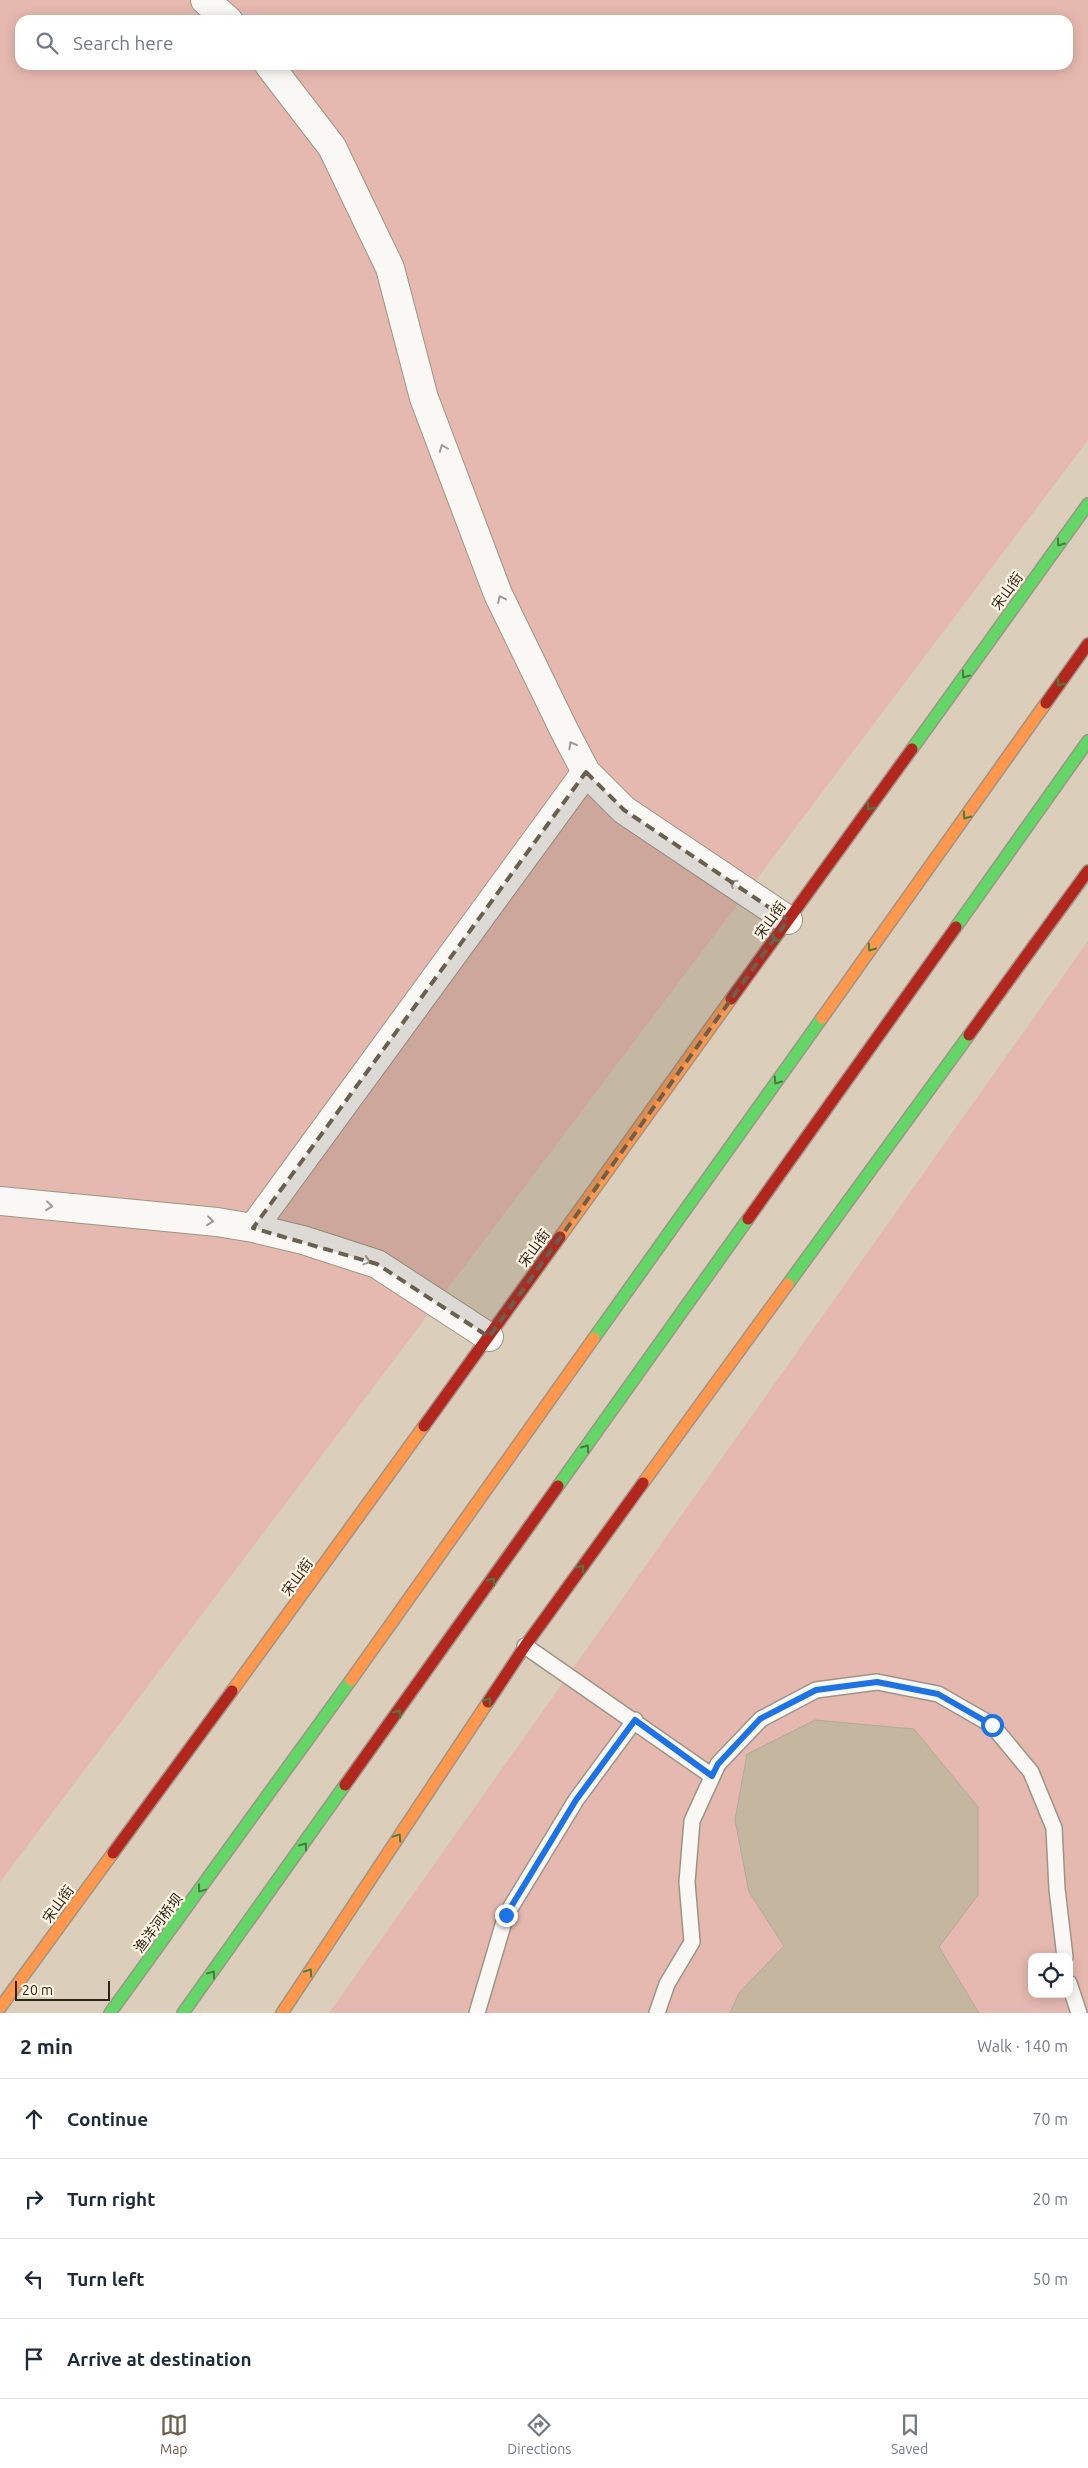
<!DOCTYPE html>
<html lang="en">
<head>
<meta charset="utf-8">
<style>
	body { margin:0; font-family:Ubuntu,"Noto Sans SC",sans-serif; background:#f6f6f7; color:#1f2937 }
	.controls { position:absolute; right:15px; bottom:15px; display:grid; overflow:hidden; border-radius:10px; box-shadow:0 2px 12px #0003 }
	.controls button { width:45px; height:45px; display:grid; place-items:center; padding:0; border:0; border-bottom:1px solid #e0e1e3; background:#fff; color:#1f2937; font:25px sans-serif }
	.scale { position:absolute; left:15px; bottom:12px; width:95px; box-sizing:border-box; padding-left:5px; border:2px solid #2d2416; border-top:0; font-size:14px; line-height:18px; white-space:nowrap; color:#2d2416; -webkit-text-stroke:4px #fdf4e5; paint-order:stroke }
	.stop { position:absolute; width:15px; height:15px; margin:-11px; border:4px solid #1a73e8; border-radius:50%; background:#fff }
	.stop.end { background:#1a73e8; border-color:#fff; box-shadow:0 1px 5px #0008 }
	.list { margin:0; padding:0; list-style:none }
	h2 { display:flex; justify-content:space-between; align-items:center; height:65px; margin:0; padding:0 20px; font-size:21px }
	h2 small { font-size:16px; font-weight:400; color:#747a83 }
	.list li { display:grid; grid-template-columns:32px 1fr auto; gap:15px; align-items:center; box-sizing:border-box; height:80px; padding:0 20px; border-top:1px solid #e0e1e3 }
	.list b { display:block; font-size:19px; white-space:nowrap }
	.list em { font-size:16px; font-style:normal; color:#747a83 }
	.icon { flex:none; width:28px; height:28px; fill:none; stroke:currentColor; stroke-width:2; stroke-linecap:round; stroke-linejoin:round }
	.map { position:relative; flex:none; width:1088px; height:2013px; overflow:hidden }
	.search { position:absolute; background:#fff; box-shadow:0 2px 12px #0003; left:15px; right:15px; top:15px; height:55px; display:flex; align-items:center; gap:12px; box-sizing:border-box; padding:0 18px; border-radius:15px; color:#747a83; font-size:19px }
	.sheet { height:385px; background:#fff }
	nav { display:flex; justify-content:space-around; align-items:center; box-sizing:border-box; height:70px; border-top:1px solid #e0e1e3; background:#fff; font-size:14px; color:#747a83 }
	nav a { display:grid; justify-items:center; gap:2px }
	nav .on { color:#6a604f }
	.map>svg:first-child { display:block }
	.green { fill:#e6b9b0; fill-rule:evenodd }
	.building { fill:#c5b79f; stroke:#b3a99a }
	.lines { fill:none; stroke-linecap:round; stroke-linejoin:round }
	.lane-casing { stroke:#9d9485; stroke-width:18 }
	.street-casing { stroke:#9d9485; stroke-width:30 }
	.fast-casing { stroke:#9d9485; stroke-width:14 }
	.slow-casing { stroke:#9d9485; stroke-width:14 }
	.jam-casing { stroke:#9d9485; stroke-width:14 }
	.lane { stroke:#faf8f5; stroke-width:15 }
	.street { stroke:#faf8f5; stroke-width:28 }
	.fast { stroke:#63d668; stroke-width:11 }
	.slow { stroke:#ff974d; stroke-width:11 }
	.jam { stroke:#b3261e; stroke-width:11 }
	.oneway { stroke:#9e9991 }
	.oneway2 { stroke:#487d3f }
	.route { stroke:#1a73e8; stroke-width:6 }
	.marked { fill:#6a604f; fill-opacity:0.2; stroke:#6a604f; stroke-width:4; stroke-dasharray:10 6; stroke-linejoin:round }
	.labels { text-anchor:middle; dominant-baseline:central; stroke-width:4.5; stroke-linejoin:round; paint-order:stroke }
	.street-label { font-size:14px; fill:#2d2416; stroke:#fdf4e5 }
</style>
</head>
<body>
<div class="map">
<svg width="1088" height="2013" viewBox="0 0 1088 2013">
	<rect width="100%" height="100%" fill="#dbceba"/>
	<!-- green -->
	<path class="green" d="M0,0H1088V440L0,1882ZM20,20H1068V65H20Z
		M1088,941V2013H329ZM1032,1957H1069V1994H1032Z"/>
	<!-- building -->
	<path class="building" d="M815,1720L914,1729L978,1807V1895L939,1947L979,2013H730L739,1993L784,1946L749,1892L735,1820L747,1754Z"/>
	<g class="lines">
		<!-- lane casing -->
		<g class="lane-casing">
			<path id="lane" d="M525,1646L712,1776
				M1069,1983L1079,2013
				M477,2013L506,1915L576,1800L635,1720
				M657,2013L667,1984L692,1942L687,1882L692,1821L718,1764L761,1719L816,1690L877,1682L938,1694L992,1725L1031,1772L1054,1828L1057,1889L1065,1957"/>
		</g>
		<!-- street casing -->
		<g class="street-casing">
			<path id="street" d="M205,0L228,20
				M269,65L332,147L390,268L424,398L498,594L565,732L586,772L624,810L788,920
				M0,1201L217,1222L253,1228L303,1240L377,1264L489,1337
				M253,1228L586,772"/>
		</g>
		<!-- fast casing -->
		<g class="fast-casing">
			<path id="fast" d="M912,749L1088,504
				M956,927L1088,741
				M788,1284L969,1035
				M594,1338L822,1018
				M558,1486L748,1219
				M110,2013L351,1680
				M183,2013L345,1785"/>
		</g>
		<!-- slow casing -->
		<g class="slow-casing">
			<path id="slow" d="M822,1018L1046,703
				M560,1237L731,999
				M643,1483L788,1284
				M351,1680L594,1338
				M232,1691L424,1426
				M0,2008L113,1853
				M282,2013L488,1702"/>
		</g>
		<!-- jam casing -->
		<g class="jam-casing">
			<path id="jam" d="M1046,703L1088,644
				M731,999L912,749
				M969,1035L1088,871
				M748,1219L956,927
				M424,1426L560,1237
				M488,1702L525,1646L643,1483
				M345,1785L558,1486
				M113,1853L232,1691"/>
		</g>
		<!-- lane -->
		<use href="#lane" class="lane"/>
		<!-- street -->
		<use href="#street" class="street"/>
		<!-- fast -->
		<use href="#fast" class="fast"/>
		<!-- slow -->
		<use href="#slow" class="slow"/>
		<!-- jam -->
		<use href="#jam" class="jam"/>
	</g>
	<!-- one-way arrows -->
	<defs><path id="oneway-chevron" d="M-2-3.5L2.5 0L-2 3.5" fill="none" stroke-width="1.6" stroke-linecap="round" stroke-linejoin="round" transform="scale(1.25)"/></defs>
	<g class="oneway">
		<use href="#oneway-chevron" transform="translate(443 448) rotate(-111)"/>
		<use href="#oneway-chevron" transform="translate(501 599) rotate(-115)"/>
		<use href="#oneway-chevron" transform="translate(572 745) rotate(-119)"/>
		<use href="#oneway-chevron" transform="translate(733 883) rotate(-146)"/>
		<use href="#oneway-chevron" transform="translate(49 1206) rotate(6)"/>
		<use href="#oneway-chevron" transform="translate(210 1221) rotate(6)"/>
		<use href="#oneway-chevron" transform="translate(367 1261) rotate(18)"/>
	</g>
	<g class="oneway2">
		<use href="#oneway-chevron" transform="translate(1060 543) rotate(126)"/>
		<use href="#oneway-chevron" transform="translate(965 675) rotate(126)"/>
		<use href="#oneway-chevron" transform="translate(1060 683) rotate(125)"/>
		<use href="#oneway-chevron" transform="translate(870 807) rotate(126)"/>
		<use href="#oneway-chevron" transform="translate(966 816) rotate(125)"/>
		<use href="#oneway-chevron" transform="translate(775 939) rotate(126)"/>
		<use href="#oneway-chevron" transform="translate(871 948) rotate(125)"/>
		<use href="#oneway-chevron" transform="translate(777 1081) rotate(125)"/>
		<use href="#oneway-chevron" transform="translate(586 1448) rotate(-55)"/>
		<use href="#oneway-chevron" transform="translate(581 1568) rotate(-54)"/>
		<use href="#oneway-chevron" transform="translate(492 1581) rotate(-55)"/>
		<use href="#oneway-chevron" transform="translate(488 1701) rotate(-56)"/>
		<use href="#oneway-chevron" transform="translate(398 1713) rotate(-55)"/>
		<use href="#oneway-chevron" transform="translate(398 1837) rotate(-56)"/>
		<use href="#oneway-chevron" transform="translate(304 1846) rotate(-55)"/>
		<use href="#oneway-chevron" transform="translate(201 1889) rotate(127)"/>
		<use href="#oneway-chevron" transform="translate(309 1972) rotate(-56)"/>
		<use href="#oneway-chevron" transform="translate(212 1974) rotate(-54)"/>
	</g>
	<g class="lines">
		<!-- route -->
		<path class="route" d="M506,1915L576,1800L635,1720L712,1776L718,1764L760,1719L816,1690L877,1682L938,1694L992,1725"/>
	</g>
	<!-- marked area -->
	<path class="marked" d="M586,772L624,810L788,920L489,1337L377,1264L253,1228Z"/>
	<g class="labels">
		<!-- street labels -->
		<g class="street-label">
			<text transform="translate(1007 591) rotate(-54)">宋山街</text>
			<text transform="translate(770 920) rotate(-54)">宋山街</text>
			<text transform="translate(534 1248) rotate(-54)">宋山街</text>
			<text transform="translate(297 1577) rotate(-54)">宋山街</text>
			<text transform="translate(58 1904) rotate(-54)">宋山街</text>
			<text transform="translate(158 1923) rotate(-53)">渔洋河桥坝</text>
		</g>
	</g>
</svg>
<div class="controls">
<button><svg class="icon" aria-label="locate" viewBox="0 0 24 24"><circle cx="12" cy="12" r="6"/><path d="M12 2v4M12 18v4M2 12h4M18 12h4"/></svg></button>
</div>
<div class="scale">20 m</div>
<div class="stop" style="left:992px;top:1725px"></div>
<div class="stop end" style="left:506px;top:1915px"></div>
<div class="search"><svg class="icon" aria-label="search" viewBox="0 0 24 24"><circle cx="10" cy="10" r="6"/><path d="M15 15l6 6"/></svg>Search here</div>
</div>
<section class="sheet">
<h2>2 min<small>Walk · 140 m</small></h2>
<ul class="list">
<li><svg class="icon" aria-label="ahead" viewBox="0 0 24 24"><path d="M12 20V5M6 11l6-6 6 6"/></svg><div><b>Continue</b></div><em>70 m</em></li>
<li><svg class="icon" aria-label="right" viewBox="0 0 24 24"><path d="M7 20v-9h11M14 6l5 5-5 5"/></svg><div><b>Turn right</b></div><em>20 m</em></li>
<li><svg class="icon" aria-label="left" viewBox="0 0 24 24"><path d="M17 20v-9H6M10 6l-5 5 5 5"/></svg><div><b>Turn left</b></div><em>50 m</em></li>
<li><svg class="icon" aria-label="arrive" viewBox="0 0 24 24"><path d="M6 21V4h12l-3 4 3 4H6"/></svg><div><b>Arrive at destination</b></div></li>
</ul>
</section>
<nav>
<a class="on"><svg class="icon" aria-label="map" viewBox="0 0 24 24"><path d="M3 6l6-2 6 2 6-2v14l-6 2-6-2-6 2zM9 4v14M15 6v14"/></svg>Map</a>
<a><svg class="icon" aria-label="directions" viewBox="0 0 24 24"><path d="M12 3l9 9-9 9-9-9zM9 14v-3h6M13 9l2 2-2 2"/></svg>Directions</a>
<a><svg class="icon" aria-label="saved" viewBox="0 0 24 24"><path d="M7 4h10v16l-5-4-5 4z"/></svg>Saved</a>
</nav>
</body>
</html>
